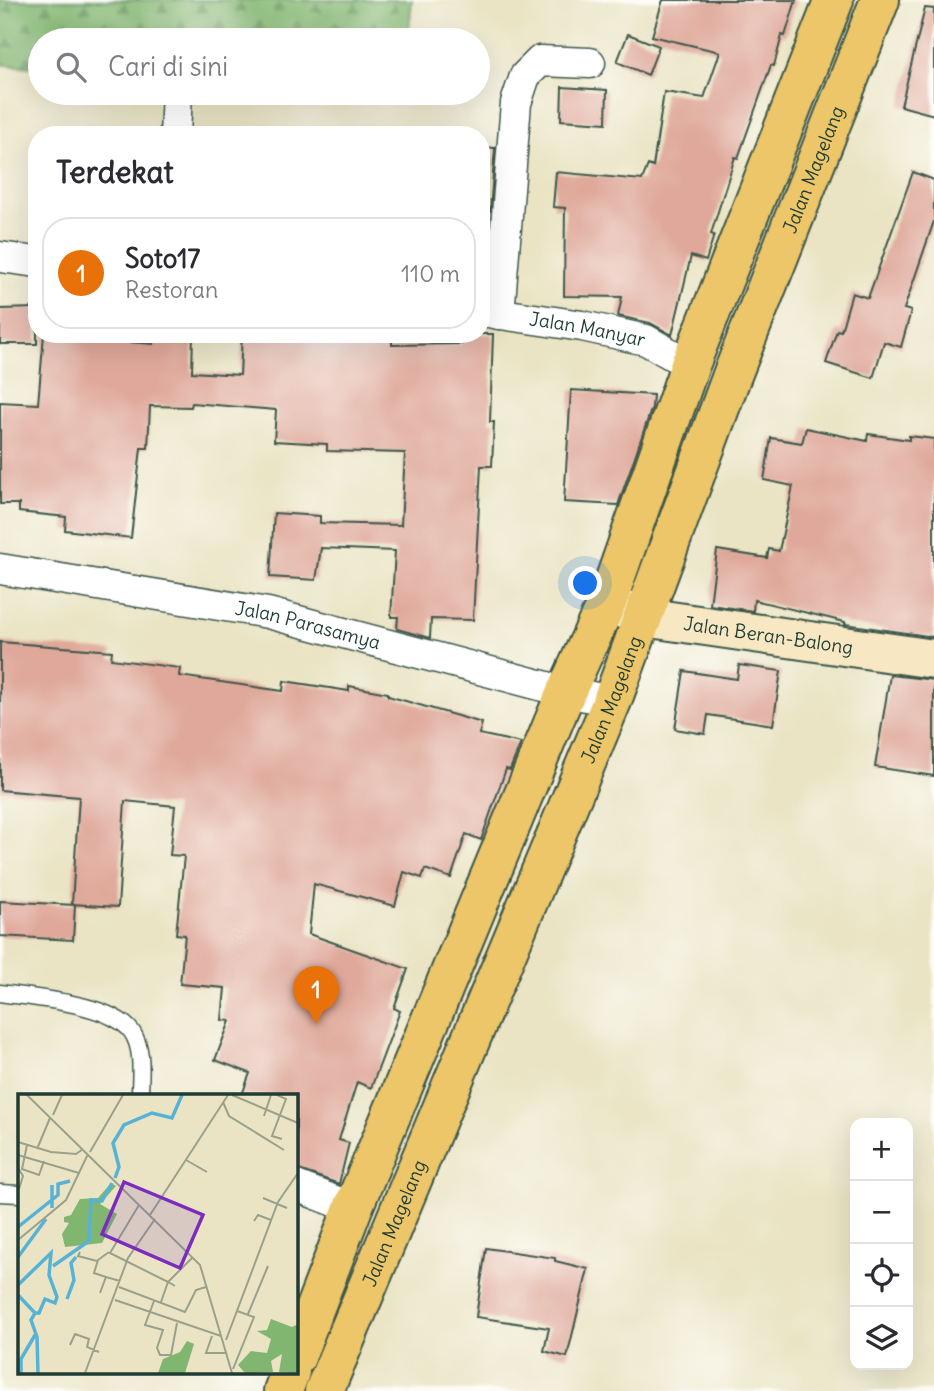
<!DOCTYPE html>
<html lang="id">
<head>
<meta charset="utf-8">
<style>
	body { margin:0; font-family:Delius,sans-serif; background:#f7f7f7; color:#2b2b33 }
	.controls { position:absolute; right:21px; bottom:21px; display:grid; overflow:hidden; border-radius:14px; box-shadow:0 7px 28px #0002 }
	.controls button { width:63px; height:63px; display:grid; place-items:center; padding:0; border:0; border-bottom:2px solid #e1e1e2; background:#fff; color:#2b2b33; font:35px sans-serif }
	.you { position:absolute; left:586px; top:584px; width:24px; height:24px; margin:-18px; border:5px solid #fff; border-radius:50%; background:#1a73e8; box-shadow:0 0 0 10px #1a73e833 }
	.badge { display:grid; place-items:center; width:46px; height:46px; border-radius:50%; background:#ea580c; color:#fff; font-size:23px; font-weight:700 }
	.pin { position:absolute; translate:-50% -58px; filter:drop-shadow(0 2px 4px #0008) }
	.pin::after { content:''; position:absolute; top:37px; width:24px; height:21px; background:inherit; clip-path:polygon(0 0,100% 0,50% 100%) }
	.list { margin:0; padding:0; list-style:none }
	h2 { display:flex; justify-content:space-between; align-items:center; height:91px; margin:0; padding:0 28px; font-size:30px }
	h2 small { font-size:23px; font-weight:400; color:#7c7c81 }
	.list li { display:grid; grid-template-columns:46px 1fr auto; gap:21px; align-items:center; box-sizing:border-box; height:112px; margin:0 14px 14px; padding:0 14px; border:2px solid #e1e1e2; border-radius:28px }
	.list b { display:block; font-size:26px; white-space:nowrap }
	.list p { margin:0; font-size:23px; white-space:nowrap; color:#7c7c81 }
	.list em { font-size:23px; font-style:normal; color:#7c7c81 }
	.icon { flex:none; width:38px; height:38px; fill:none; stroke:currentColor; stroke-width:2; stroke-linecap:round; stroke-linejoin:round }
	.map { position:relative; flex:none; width:934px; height:1391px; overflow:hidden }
	.search { position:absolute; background:#fff; box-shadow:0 7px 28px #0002; left:28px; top:28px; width:462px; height:77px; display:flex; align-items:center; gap:18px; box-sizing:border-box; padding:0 24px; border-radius:38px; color:#7c7c81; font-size:26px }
	.panel { position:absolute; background:#fff; box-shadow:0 7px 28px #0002; left:28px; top:126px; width:462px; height:217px; border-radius:28px }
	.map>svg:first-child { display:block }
	.forest { fill:url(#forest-firs); stroke:#507a52; stroke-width:2 }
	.building { fill:#dfa89a }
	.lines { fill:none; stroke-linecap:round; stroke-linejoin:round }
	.lane-casing { stroke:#3d564a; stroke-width:19 }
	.street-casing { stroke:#3d564a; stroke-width:33 }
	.secondary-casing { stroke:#3d564a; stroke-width:42 }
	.highway-casing { stroke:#3d564a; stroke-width:42 }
	.lane { stroke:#fff; stroke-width:16 }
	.street { stroke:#fff; stroke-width:30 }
	.secondary { stroke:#f7e8c3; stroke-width:38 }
	.highway { stroke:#ecc669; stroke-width:38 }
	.labels { text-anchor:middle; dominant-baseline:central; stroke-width:7; stroke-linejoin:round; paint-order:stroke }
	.street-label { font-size:19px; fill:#1f3d34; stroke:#fdfcf7 }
	.inset-river { fill:none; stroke:#57b3d5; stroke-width:3.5 }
	.inset-road { fill:none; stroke:#99a18b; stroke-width:2 }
	.view { fill:#7b2cbf; fill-opacity:0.15; stroke:#7b2cbf; stroke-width:3.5 }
	.inset-edge { fill:none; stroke:#1f3d34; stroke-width:3.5 }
</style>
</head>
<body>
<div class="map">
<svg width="934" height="1391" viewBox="0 0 934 1391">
	<defs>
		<pattern id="forest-firs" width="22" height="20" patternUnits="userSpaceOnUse" patternTransform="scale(1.75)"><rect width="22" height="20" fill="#81b670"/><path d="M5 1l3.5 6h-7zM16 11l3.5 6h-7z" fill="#69955d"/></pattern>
	</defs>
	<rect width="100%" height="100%" fill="#fdfcf7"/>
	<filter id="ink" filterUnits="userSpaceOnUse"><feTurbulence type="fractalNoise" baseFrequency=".0143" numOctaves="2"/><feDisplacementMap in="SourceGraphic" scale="14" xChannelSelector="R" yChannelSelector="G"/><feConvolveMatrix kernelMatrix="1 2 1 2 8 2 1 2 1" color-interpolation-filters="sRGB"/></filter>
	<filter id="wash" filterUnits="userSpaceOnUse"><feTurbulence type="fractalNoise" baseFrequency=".00686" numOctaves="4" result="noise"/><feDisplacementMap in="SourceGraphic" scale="28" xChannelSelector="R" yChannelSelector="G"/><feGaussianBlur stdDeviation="1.57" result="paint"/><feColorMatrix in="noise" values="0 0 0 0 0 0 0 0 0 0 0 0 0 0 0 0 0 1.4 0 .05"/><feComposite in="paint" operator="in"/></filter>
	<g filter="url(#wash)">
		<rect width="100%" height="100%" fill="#eae4c5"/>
		<!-- forest -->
		<path class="forest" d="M0,0H412L408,40H40V68L0,64Z"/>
		<g id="blocks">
			<!-- building -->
			<path class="building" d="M663,0H796L785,36L782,35L774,66L771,65L738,158L735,157L711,234L714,235L706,261L691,256L672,335L650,323L618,316L622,297L564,296L565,208L553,207L556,172L642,180L648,165L653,167L664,92L704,98L720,52L652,36Z
				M925,8L934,9V115L901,106Z
				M628,34L659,46L648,75L617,62Z
				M562,87L607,90L606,123L561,120Z
				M481,147L495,148L490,211L481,210Z
				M913,172L934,180V221L904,309L911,311L901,347L884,342L873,378L826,363L837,330L841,331L852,293L868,298Z
				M37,308V344H0V309Z
				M44,334H104V340L153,344V334H193L192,372L240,375L242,334H392V345L462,344V334H493L490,422H494L492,466H481L473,620L431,619L430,638L397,629L398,617H391L395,551L321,548L316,580L270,577L274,513L320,516V523L401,525L405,453L327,451V444L274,441L276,410L192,403L191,407L150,406L148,448H141L131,538L65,530L66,517L19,512V504H0V402L38,404Z
				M571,390L653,395L652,407L618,505L564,502Z
				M806,428L867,441L868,434L909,440V436L934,439V637L845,624V622L754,600L753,611L710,605L717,550L767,558L769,549L779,551L793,486L764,480L771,438L802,443Z
				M0,642L112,651L111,659L180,668L179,676L283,691L284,681L349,691V686L388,693V696L482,723L479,734L521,743L510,770L506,769L481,840L466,834L451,878L425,869L422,878L404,872L395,906L314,884L309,934L408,969L394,1008L400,1011L371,1088L357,1082L339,1140L349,1143L339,1184L296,1169V1095H242L250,1073L215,1060L230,1021L222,1020L225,988L180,984L185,935L176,934L184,856L170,855L175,806L125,801L118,907L72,904L79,797L0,790Z
				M739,665L781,671L773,725L708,715L705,734L675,729L684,671L737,679Z
				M890,675L934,680V776L875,767Z
				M0,901L75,905L73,940L0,936Z
				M486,1248L555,1258V1261L588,1269L567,1357L544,1351L549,1328L476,1317Z"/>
		</g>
	</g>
	<g filter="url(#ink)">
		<use href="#blocks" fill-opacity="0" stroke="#3d564a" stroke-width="2"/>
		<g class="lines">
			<!-- lane casing -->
			<g class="lane-casing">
				<path id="lane" d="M0,993C33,998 111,1003 132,1032C144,1050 140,1075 140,1095
					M0,1193L19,1194"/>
			</g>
			<!-- street casing -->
			<g class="street-casing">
				<g id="street">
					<path d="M175,135L177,93"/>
					<path d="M0,257L37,262"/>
					<path id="s1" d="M481,311L582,326L646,340L690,365"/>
					<path d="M499,314L516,103L525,76L540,61L590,63"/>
					<path id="s2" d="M0,569L268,613L566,692L612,701"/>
					<path d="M296,1186L353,1208"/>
				</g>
			</g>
			<!-- secondary casing -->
			<g class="secondary-casing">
				<g id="secondary">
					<path id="s3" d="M613,605L643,617L934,659"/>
				</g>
			</g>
			<!-- highway casing -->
			<g class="highway-casing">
				<g id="highway">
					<path d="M296,1357L353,1208L566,692L607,602L690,365L834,0"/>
					<path d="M283,1391L290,1372"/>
					<path id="s4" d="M324,1391L612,701L731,378L880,0"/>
				</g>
			</g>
			<!-- lane -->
			<use href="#lane" class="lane"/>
			<!-- street -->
			<use href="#street" class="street"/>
			<!-- secondary -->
			<use href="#secondary" class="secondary"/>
			<!-- highway -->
			<use href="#highway" class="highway"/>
		</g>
	</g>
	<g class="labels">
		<!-- street labels -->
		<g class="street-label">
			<text stroke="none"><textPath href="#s4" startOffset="1316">Jalan Magelang</textPath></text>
			<text stroke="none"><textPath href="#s1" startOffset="108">Jalan Manyar</textPath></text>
			<text stroke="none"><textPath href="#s2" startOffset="313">Jalan Parasamya</textPath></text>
			<text stroke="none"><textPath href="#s3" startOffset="159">Jalan Beran-Balong</textPath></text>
			<text stroke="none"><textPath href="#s4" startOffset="749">Jalan Magelang</textPath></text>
			<text stroke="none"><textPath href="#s4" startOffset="182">Jalan Magelang</textPath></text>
		</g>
	</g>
	<!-- overview -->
	<g transform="translate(18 1094)">
		<rect width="280" height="280" fill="#eae4c5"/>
		<path d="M93,89L98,92L82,110L99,120L84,149L47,153L44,140L51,129L46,128V123L53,121L62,105L80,104ZM253,225L274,233L280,230V279L261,278L264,260L253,267L255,278L227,279L220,271L233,257L249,259L253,245L239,237L249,236ZM169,247L176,250L167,279H140L145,265L162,258Z" fill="#81b670"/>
		<path class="inset-river" d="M97,84L101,73L95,49L106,31L134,19L154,24L164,1M34,114V91M0,133L40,101V90L52,87M0,163L28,125M35,172L71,147L73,106L84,107L94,89M0,191L33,159L31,181L39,203L37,209L27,205L21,219H17M0,201L17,219L13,226L19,243L20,279M49,205L56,186L53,169L58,163M3,279V265L17,241"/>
		<path class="inset-road" d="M9,1L182,171L214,279M214,1L280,29M259,1L268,5L254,42L264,45M205,8L211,22L266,56M35,21L44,1M246,22L253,1M0,48L33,58L58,60L65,55M9,51L4,75L21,81L26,67M19,55L32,24M72,58L105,1M0,61L61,79M168,66L189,78M0,74L5,82L1,95M245,104L269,114M121,111L92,159L150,188L174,164M132,121L210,1M236,127L240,121L253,126M0,146L48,106L70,60M62,158L60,162L79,167M88,183L76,179L80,166L91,158M101,193L167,218L178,196L188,193M82,199L88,183L102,187M97,206L203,242M136,207L127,231L145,236L139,254L142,261H153L159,229M143,208L150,188L157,192M230,220L250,172M194,242L188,259H208M208,246L260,108L280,79M52,251L57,240L71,245L69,253L81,258M215,275L236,223L219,217M67,279L110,164L137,125"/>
		<path class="view" d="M106,88L185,121L162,174L84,140Z"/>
		<rect width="280" height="280" class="inset-edge"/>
	</g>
</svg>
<div class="controls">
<button>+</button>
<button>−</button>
<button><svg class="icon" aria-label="locate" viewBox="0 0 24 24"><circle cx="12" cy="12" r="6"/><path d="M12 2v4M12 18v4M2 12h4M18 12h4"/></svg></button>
<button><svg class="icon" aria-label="layers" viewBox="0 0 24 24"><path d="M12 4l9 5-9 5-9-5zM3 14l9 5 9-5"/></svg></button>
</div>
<div class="you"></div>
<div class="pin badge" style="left:316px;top:1024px;background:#e8710a">1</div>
<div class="search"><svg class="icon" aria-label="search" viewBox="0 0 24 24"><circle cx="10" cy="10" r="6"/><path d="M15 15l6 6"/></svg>Cari di sini</div>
<section class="panel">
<h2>Terdekat<small></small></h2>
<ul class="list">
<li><span class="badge" style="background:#e8710a">1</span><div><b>Soto17</b><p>Restoran</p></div><em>110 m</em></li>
</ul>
</section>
</div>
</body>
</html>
